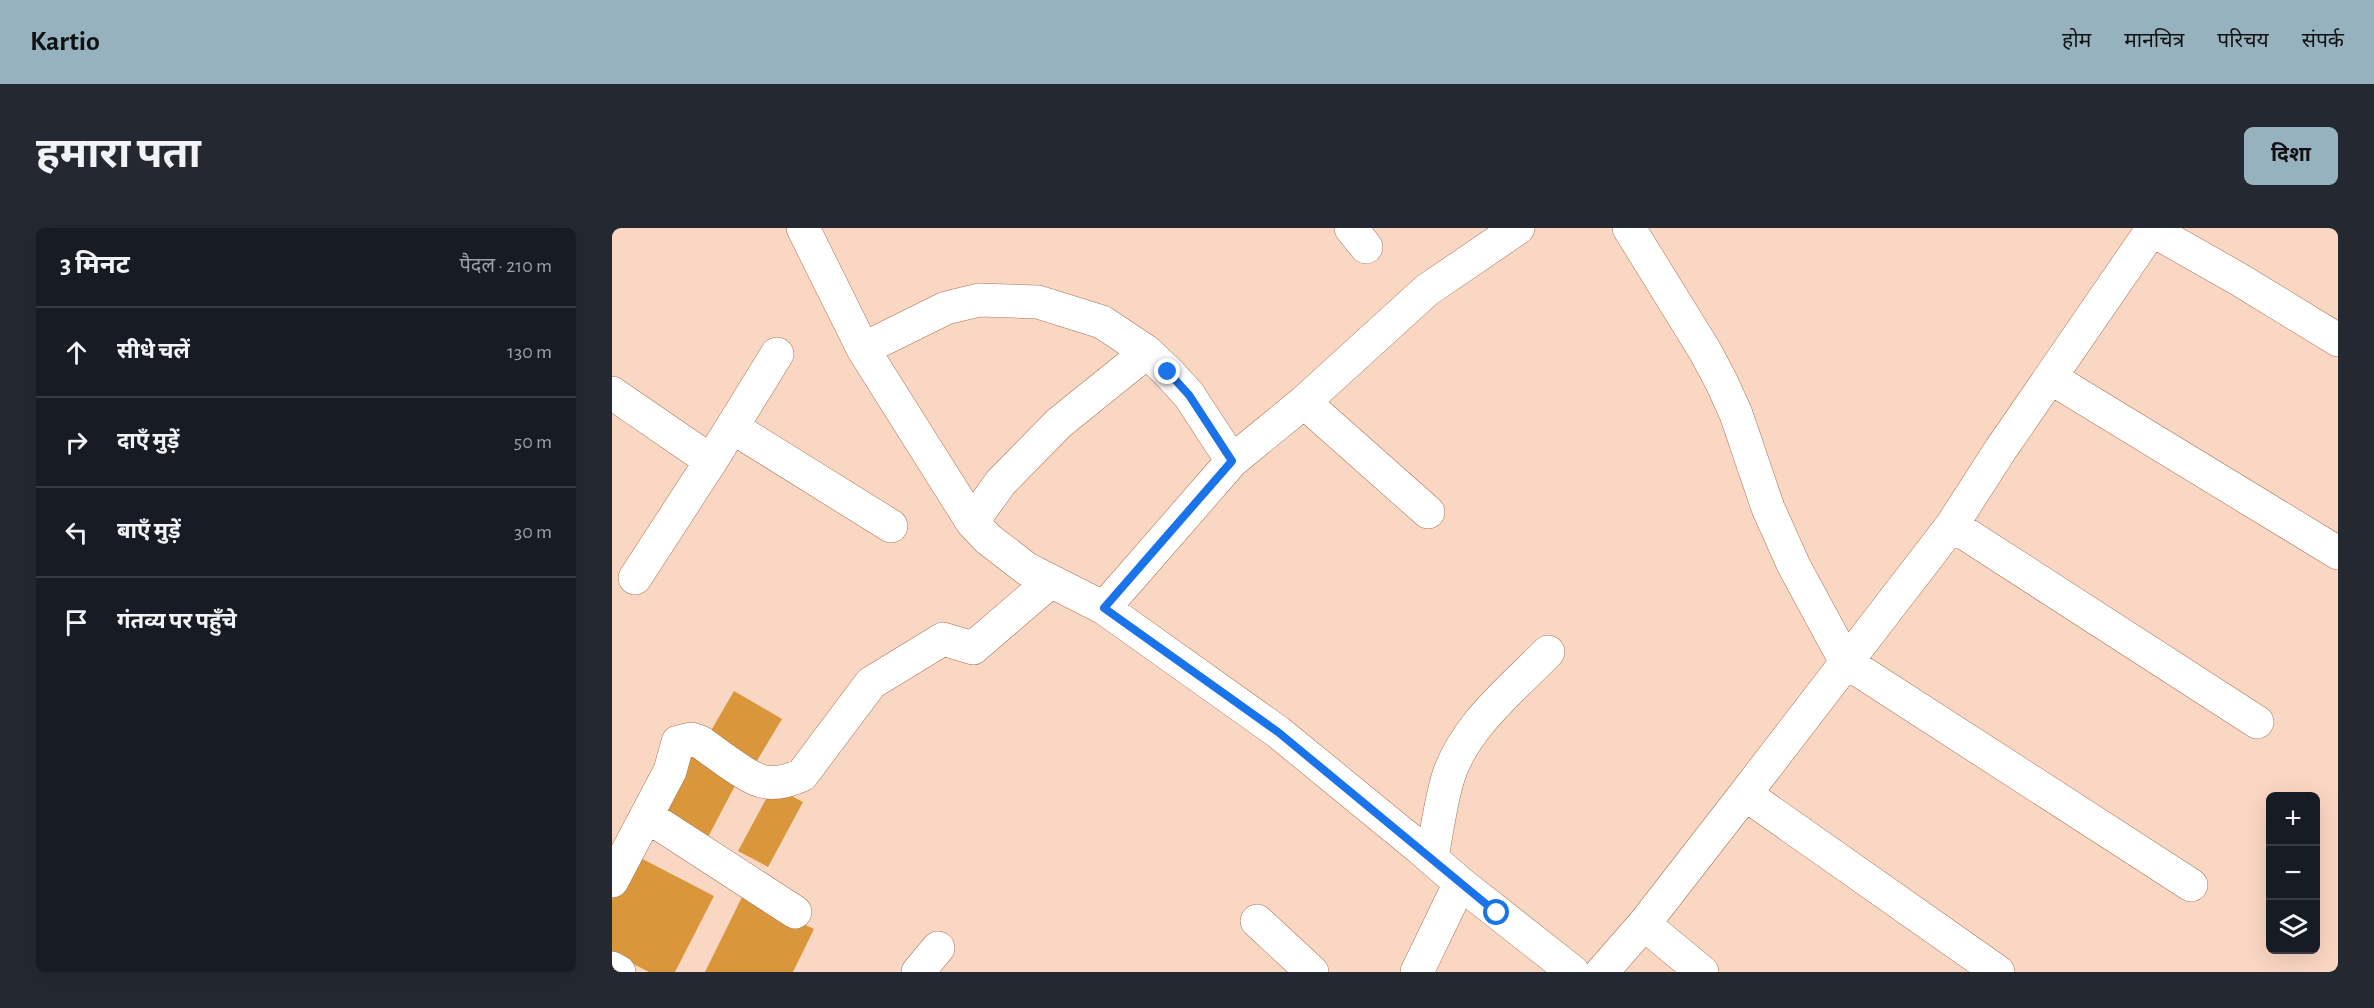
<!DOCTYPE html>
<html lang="hi">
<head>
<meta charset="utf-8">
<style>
	body { margin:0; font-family:"Alegreya Sans","Noto Sans Devanagari",sans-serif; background:#242831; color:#f1f3f6 }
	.controls { position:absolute; right:18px; bottom:18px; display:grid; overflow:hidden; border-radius:9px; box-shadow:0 6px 24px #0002 }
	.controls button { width:54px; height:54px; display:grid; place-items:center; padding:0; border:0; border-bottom:2px solid #363941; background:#171b24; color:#f1f3f6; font:30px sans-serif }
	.stop { position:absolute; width:18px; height:18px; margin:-14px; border:4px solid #1a73e8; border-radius:50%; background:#fff }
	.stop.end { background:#1a73e8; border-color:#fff; box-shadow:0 2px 6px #0008 }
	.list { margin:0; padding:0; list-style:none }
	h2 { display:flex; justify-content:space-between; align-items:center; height:78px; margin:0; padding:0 24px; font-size:26px }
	h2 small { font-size:20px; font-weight:400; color:#9ea1a6 }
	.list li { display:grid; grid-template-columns:39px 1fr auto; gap:18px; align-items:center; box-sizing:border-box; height:90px; padding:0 24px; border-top:2px solid #363941 }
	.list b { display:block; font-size:22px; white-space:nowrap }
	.list em { font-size:20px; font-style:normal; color:#9ea1a6 }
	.icon { flex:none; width:33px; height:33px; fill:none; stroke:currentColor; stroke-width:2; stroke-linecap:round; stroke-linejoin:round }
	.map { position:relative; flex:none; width:1726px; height:744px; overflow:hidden; border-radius:9px }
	header { display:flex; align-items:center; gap:36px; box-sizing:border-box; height:84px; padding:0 30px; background:#97b2bf; color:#111 }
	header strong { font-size:28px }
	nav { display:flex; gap:33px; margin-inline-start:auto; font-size:21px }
	.intro { display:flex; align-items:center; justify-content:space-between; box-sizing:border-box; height:144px; padding:0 36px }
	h1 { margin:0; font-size:42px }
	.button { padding:15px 27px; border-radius:9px; background:#97b2bf; color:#111; font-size:21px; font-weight:700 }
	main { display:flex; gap:36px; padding:0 36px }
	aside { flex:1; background:#171b24; border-radius:9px; box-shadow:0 6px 24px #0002 }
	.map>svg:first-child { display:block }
	.building { fill:#da963a }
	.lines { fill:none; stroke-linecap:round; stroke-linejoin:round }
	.minor-casing { stroke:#a97455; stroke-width:34 }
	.minor { stroke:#fff; stroke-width:33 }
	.route { stroke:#1a73e8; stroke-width:8 }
</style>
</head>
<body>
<header>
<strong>Kartio</strong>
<nav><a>होम</a><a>मानचित्र</a><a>परिचय</a><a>संपर्क</a></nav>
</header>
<div class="intro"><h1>हमारा पता</h1><a class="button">दिशा</a></div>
<main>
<aside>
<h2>3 मिनट<small>पैदल · 210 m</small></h2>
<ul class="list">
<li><svg class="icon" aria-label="ahead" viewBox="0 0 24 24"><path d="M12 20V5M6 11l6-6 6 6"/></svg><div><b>सीधे चलें</b></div><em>130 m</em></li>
<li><svg class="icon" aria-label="right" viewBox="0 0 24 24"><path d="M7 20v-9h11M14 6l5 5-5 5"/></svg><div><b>दाएँ मुड़ें</b></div><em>50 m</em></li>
<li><svg class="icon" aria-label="left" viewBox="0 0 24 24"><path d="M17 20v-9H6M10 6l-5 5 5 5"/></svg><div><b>बाएँ मुड़ें</b></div><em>30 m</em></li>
<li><svg class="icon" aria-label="arrive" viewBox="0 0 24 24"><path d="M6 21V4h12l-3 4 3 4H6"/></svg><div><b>गंतव्य पर पहुँचे</b></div></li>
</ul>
</aside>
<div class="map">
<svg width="1726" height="744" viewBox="0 0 1726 744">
	<rect width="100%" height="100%" fill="#fad7c3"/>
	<!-- building -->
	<path class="building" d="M122,463L170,491L140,541L93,513Z
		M81,526L127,550L95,611L49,586Z
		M161,558L191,574L156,639L126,623Z
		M17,624L102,668L63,744H37L0,725V658Z
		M131,667L202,701L181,744H93Z"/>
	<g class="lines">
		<!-- minor casing -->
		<g class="minor-casing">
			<path id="minor" d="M191,0L251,121L360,294L376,311L415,341L492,380L666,504L809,621L848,655L961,744
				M739,0L754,19
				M1017,0L1093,123L1110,155L1124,186L1156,280L1182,338L1234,434L1579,657
				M1540,2L1628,52L1726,112
				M251,121L334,80L367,72L426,74L490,94L535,124L556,144L577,167L620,233
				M1439,150L1726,325
				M0,165L99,233
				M692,174L816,284
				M120,199L279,298
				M360,294L389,254L447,195L535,124
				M1340,297L1645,494
				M23,350L99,233L165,126
				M492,380L620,233L692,174L815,62L906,0
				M1133,566L1386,744
				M35,588L183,684
				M820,631C824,605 828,579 835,553C850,500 899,462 936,424
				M0,653L58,543L66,514L79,511L88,514C103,524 137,552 153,554C166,556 179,552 190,547L259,455L331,411L361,420L439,353
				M645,693L700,744
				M1032,696L1090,744
				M0,740L7,744
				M306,744L326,720
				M805,744L848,655
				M990,744L1032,696L1133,566L1340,297L1389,221L1541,0"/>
		</g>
		<!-- minor -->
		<use href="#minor" class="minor"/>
	</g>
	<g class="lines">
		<!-- route -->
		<path class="route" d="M556,144L577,167L620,233L492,380L666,504L885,685"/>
	</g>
</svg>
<div class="controls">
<button>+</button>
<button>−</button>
<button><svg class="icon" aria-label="layers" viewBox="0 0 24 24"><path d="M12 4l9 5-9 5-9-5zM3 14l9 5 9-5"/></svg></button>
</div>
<div class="stop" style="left:885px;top:685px"></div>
<div class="stop end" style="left:556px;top:144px"></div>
</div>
</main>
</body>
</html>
